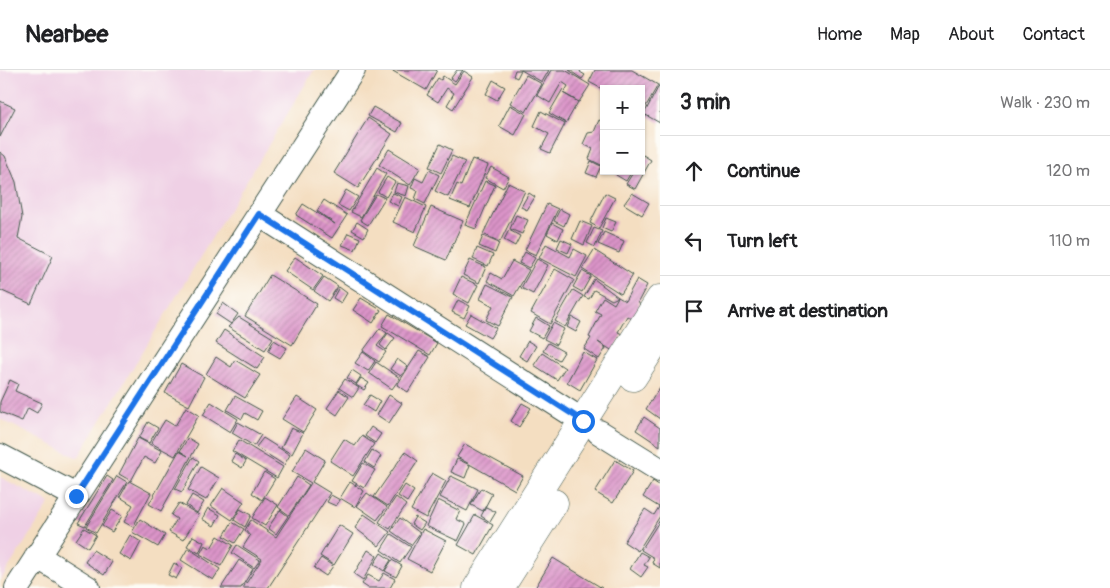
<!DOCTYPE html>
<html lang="en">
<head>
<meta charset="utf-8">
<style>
	body { margin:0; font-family:Pangolin,sans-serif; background:#f2f2f2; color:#202124 }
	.controls { position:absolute; right:15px; top:15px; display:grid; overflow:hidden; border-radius:0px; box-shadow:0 1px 4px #0004 }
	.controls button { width:45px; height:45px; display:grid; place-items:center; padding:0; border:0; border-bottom:1px solid #e0e0e0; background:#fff; color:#202124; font:25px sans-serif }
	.stop { position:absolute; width:15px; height:15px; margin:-11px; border:4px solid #1a73e8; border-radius:50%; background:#fff }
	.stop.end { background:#1a73e8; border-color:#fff; box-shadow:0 1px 5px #0008 }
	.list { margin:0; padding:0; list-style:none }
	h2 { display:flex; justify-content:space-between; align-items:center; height:65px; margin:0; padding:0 20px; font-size:21px }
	h2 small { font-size:16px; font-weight:400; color:#757577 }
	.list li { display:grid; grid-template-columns:32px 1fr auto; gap:15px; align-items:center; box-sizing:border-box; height:70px; padding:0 20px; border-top:1px solid #e0e0e0 }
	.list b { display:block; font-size:19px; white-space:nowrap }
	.list em { font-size:16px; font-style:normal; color:#757577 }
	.icon { flex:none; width:28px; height:28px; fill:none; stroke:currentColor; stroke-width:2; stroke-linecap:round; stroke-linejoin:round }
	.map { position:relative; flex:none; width:660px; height:518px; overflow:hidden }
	header { display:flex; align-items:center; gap:30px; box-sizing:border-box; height:70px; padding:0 25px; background:#fff; border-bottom:1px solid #e0e0e0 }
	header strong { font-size:24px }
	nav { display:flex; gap:28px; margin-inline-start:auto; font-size:18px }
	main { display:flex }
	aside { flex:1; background:#fff }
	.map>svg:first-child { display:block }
	.built { fill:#efd0e5 }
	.building { fill:url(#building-hatch) }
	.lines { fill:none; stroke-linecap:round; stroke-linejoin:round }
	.minor-casing { stroke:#3f5549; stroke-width:26 }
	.tertiary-casing { stroke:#3f5549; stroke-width:29 }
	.minor { stroke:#fff; stroke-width:24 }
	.tertiary { stroke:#fff; stroke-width:28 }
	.route { stroke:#1a73e8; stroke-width:6 }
</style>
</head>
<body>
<header>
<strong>Nearbee</strong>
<nav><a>Home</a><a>Map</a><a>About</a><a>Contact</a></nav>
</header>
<main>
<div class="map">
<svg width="660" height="518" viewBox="0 0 660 518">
	<defs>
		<pattern id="building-hatch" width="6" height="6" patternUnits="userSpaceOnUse" patternTransform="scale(1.25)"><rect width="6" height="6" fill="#dc94c9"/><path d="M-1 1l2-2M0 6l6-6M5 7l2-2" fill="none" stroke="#b27aa4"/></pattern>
	</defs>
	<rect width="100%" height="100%" fill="#fdfcf7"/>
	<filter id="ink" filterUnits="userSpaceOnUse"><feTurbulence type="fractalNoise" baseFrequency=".02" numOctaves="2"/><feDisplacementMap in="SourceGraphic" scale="10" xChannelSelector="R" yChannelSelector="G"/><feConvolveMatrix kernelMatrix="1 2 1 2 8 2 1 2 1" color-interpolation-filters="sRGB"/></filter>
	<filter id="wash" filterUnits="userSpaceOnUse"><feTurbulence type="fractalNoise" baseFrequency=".0096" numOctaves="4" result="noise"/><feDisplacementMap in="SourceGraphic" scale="20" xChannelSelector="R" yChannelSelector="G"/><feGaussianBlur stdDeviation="1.12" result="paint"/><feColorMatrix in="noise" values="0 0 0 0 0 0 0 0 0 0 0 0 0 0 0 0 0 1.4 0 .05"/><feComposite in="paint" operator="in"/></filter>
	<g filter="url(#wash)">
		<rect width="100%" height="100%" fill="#f4dec1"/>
		<!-- built -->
		<path class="built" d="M0,0H314L78,388L0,349Z
			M0,407L50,433L0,511Z"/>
		<g id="blocks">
			<!-- building -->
			<path class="building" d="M391,0H437L426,20Z
				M457,0H463L455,11L451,8Z
				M515,0H549L542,12L521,0L517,8L513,6Z
				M551,0H565L590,15L579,32L563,23L578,32L566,53L549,43L563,19L565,21L568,16L562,12L550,33L537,25Z
				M569,0H581L580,2L585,5L582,9Z
				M595,0H632L658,15L642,43L646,46L641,54V19H604V20L589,12Z
				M464,1L473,7L453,39L447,35L454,23L447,18L438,32L427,25L438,8L441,10L443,6L455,14Z
				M526,5L542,14L526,42L510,33Z
				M493,10L505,17L497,30L486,24Z
				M660,14V53L644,44Z
				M0,31L15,38L0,67Z
				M510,35L526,44L515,65L499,56Z
				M373,37L402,53L397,62L368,46Z
				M541,41L565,54L550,83L541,79L549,64L534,56Z
				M368,48L392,64L358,118L334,103Z
				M599,50L604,52L603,96L589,89L593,79L583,74L588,63L594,62Z
				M440,74L452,80L441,103L429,97Z
				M389,79L420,98L410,115L379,95Z
				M0,82L5,86L16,112L22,147L18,168L53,186L31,234L0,220Z
				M643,85L651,90L635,119L626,114L634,101H641V88Z
				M452,86L465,92L448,127L435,121Z
				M472,89L488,95L470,138L450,130L457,114L461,116Z
				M591,91L601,96L596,107L586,103Z
				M491,97L509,107L503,118L485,108Z
				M377,98L386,104L361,147L351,142Z
				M429,100L439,105L425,134L415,129L418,121L411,118L415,108L423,112Z
				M618,101H632L626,111L616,105Z
				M387,107L395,112L386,127L378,122Z
				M485,111L495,115L476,159L465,155Z
				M397,113L409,116L406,126L394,122Z
				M508,113L525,121L500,172L483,164Z
				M346,120L358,127L349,141L338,135Z
				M393,123L402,127L398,136L388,131Z
				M529,123L535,127L527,140L521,137Z
				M605,123L615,128L599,158L590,153Z
				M632,123L649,133L642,145L624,134Z
				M376,124L385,128L368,155L360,150Z
				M405,127L426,137L415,162L393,152Z
				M324,130L347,145L332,168L296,145L303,134L335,154L317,141Z
				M547,134L558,139L536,185L525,180Z
				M431,137L463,151L446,190L414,176Z
				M560,139L569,144L564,156L554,151Z
				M516,145L528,150L522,164L510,159Z
				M606,148L616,152L611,162L602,158Z
				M580,151L592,156L584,175L572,169Z
				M357,152L368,159L364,167L352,160Z
				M552,153L563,159L558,170L547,164Z
				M594,158L602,161L595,177L587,173Z
				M509,160L520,166L515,176L504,170Z
				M604,162L624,171L619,183L598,174Z
				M348,163L360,168L355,180L342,175Z
				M483,166L499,173L495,183L479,176Z
				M561,169L572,174L568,183L557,178Z
				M546,174L570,187L574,179L587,186L576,207L539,188Z
				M477,178L493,185L488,196L473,189Z
				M594,180L633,205L621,224L582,199Z
				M525,182L535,188L529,198L519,193Z
				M295,187L323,206L313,220L285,201Z
				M537,189L548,195L533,224L521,218Z
				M470,190L486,197L479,213L463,205Z
				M512,191L529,200L514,226L487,211L491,203L502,209Z
				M555,199L574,210L550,254L531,243Z
				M582,201L591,206L582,222L573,217Z
				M270,205L317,234L292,275L245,246Z
				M324,207L338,216L328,231L314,221Z
				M461,207L478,215L469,233L453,224Z
				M594,209L618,227L625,231L637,209L647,215L638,232L640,235L632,249L627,246L618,262L622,264L613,281L598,272L606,278L599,289L584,279L591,268L589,267L601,244L595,241L603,227L614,234L618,227L612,230L594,220L589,229L584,227Z
				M487,214L513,227L498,256L486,250L493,236L480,229Z
				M339,217L347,223L341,233L333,228Z
				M573,220L583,226L565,257L555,251Z
				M361,228L381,240L373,253L353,240Z
				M458,230L470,236L464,248L452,242Z
				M223,233L238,244L231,254L216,244Z
				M389,244L437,273L430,285L382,256Z
				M471,244L496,258L490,268L465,254Z
				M239,247L273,268L265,280L228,257Z
				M572,247L581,252L576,262L567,257Z
				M536,248L549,256L542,268L529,261Z
				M553,253L564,259L556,275L544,269Z
				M380,258L387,263L377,276L386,282L379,292L363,281Z
				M224,260L265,287L257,299L216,273Z
				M388,263L395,268L386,280L380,275Z
				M274,270L287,278L280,288L268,281Z
				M528,271L536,276L527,291L519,286Z
				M548,273L564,282L559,290L543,281Z
				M419,281L430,287L408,322L397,315Z
				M363,282L375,291L368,301L355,293Z
				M583,282L597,290L580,320L567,312Z
				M542,283L565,298L557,310L534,295Z
				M216,287L231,297L235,290L260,305L245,328L206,304Z
				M397,289L408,297L401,306L390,299Z
				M376,292L400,308L392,319L369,303Z
				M181,294L204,307L189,336L165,323Z
				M352,300L361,306L356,314L347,308Z
				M361,308L369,313L364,320L356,315Z
				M345,309L359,318L353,327L339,318Z
				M10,310L18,314L15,321L42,333L37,343L28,338L22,351L0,342V332Z
				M660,317V349L646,339Z
				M339,320L349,327L337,345L327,338Z
				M370,325L380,331L374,342L363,335Z
				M389,325L402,333L389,353L377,345Z
				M235,326L262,341L257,350L245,343L242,349L227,340Z
				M297,327L317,340L303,362L282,349Z
				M211,332L238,349L230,362L203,345Z
				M522,333L531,338L519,357L511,351Z
				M186,337L199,345L175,386L151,373L165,350L175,356Z
				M644,347L660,358V376L636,360Z
				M148,352L158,358L149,373L139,368Z
				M238,352L261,365L254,376L232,363Z
				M371,357L381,364L375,373L365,366Z
				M291,358L303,363L292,384L281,378Z
				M362,366L374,374L353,406L330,391L344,369L355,376Z
				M138,368L162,381L155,393L144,387L131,411L119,404Z
				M188,368L198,374L161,441L149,434L179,381L188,386L180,381Z
				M263,368L290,385L284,395L256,377Z
				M239,370L283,397L277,408L232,381Z
				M465,374L523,406L515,420L457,387Z
				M306,378L325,390L312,412L330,423L268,518H243L262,489L243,477L250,466L245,460L251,450L276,467L311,413L292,402Z
				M372,380L381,386L374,398L365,392Z
				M405,382L418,391L388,436L374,427Z
				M235,384L246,391L242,398L231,391Z
				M193,387L199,391L182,422L175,419Z
				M457,389L470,395L465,408L451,402Z
				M615,390L633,401L613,433L595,422Z
				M363,393L375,400L364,418L352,411Z
				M201,397L219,408L206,430L188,420Z
				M264,402L275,409L262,430L252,423Z
				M432,403L446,411L426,448L411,440Z
				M107,406L113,410L85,456L78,453Z
				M117,406L127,412L96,463L86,457Z
				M451,406L478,419L467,441L440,427Z
				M297,407L309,415L289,445L278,437Z
				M129,411L151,423L133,457L124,452L133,435L120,427Z
				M653,411L660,416V446L638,481L624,472L645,439L654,445L659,437L643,427Z
				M350,412L364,421L355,437L340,428Z
				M405,415L414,421L407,432L398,426Z
				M223,418L244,432L232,450L211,436Z
				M481,418L492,424L483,441L471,435Z
				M367,423L387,437L377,450L357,436Z
				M192,425L204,432L197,443L186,435Z
				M331,425L340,430L336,436L327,432Z
				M265,427L278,435L265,456L252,448Z
				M396,427L406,435L390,459L379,452Z
				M438,430L460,441L456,449L466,454L458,471L426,456Z
				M179,433L199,445L183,470L169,462L177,449L171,445Z
				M486,437L496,442L490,452L481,446Z
				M208,438L220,445L214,456L202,449Z
				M240,439L251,445L245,457L234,450Z
				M112,440L122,446L112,462L102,456Z
				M280,440L288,446L276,464L268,458Z
				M364,444L390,462L379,476L355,458Z
				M475,445L493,455L476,485L458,475Z
				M415,447L425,453L420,460L411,454Z
				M400,448L420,463L411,475L391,461Z
				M140,449L165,465L158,477L132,462Z
				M660,450V498L652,493L654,488L641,480Z
				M232,452L244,459L235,473L224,466Z
				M339,455L353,464L334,495L320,486Z
				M84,458L96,465L88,478L76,470Z
				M423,459L446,471L430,501L407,489Z
				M391,464L411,477L400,493L381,480Z
				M130,465L141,472L131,491L119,484Z
				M193,466L204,472L199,483L187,476Z
				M218,466L233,475L221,496L200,484L205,475L211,478Z
				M237,475L260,490L254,498L232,483Z
				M188,478L220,499L213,510L181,490Z
				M93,480L112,492L104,505L85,492Z
				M368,480L377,486L363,510L354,504Z
				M640,482L649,487L644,495L648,497L641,507L630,499Z
				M381,483L391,490L384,501L374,494Z
				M321,488L333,496L326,506L314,498Z
				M553,488L602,518H535Z
				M239,490L253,499L241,518H221Z
				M392,490L402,496L396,507L385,501Z
				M174,493L182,498L176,509L168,505Z
				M384,503L395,509L390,518H368L362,514L368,505L379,511Z"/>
		</g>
	</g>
	<g filter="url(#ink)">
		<use href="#blocks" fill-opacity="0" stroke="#3f5549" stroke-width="1"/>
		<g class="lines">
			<!-- minor casing -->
			<g class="minor-casing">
				<path id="minor" d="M259,144L583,351
					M599,362L660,400
					M0,386L76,426
					M37,486L88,518
					M17,518L353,0"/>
			</g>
			<!-- tertiary casing -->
			<g class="tertiary-casing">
				<path id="tertiary" d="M633,307L660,265
					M477,518L660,229
					M500,518L554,433"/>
			</g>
			<!-- minor -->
			<use href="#minor" class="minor"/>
			<!-- tertiary -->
			<use href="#tertiary" class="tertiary"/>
		</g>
	</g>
	<g class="lines" filter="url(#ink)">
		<!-- route -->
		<path class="route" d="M76,426L259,144L583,351"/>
	</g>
</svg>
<div class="controls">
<button>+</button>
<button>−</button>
</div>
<div class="stop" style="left:583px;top:351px"></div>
<div class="stop end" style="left:76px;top:426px"></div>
</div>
<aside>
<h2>3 min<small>Walk · 230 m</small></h2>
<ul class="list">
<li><svg class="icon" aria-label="ahead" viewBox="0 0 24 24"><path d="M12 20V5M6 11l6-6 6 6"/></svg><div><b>Continue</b></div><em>120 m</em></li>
<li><svg class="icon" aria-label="left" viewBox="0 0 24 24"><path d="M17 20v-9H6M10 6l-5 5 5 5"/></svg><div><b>Turn left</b></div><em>110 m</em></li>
<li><svg class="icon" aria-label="arrive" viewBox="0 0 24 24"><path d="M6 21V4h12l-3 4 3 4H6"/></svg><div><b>Arrive at destination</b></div></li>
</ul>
</aside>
</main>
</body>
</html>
